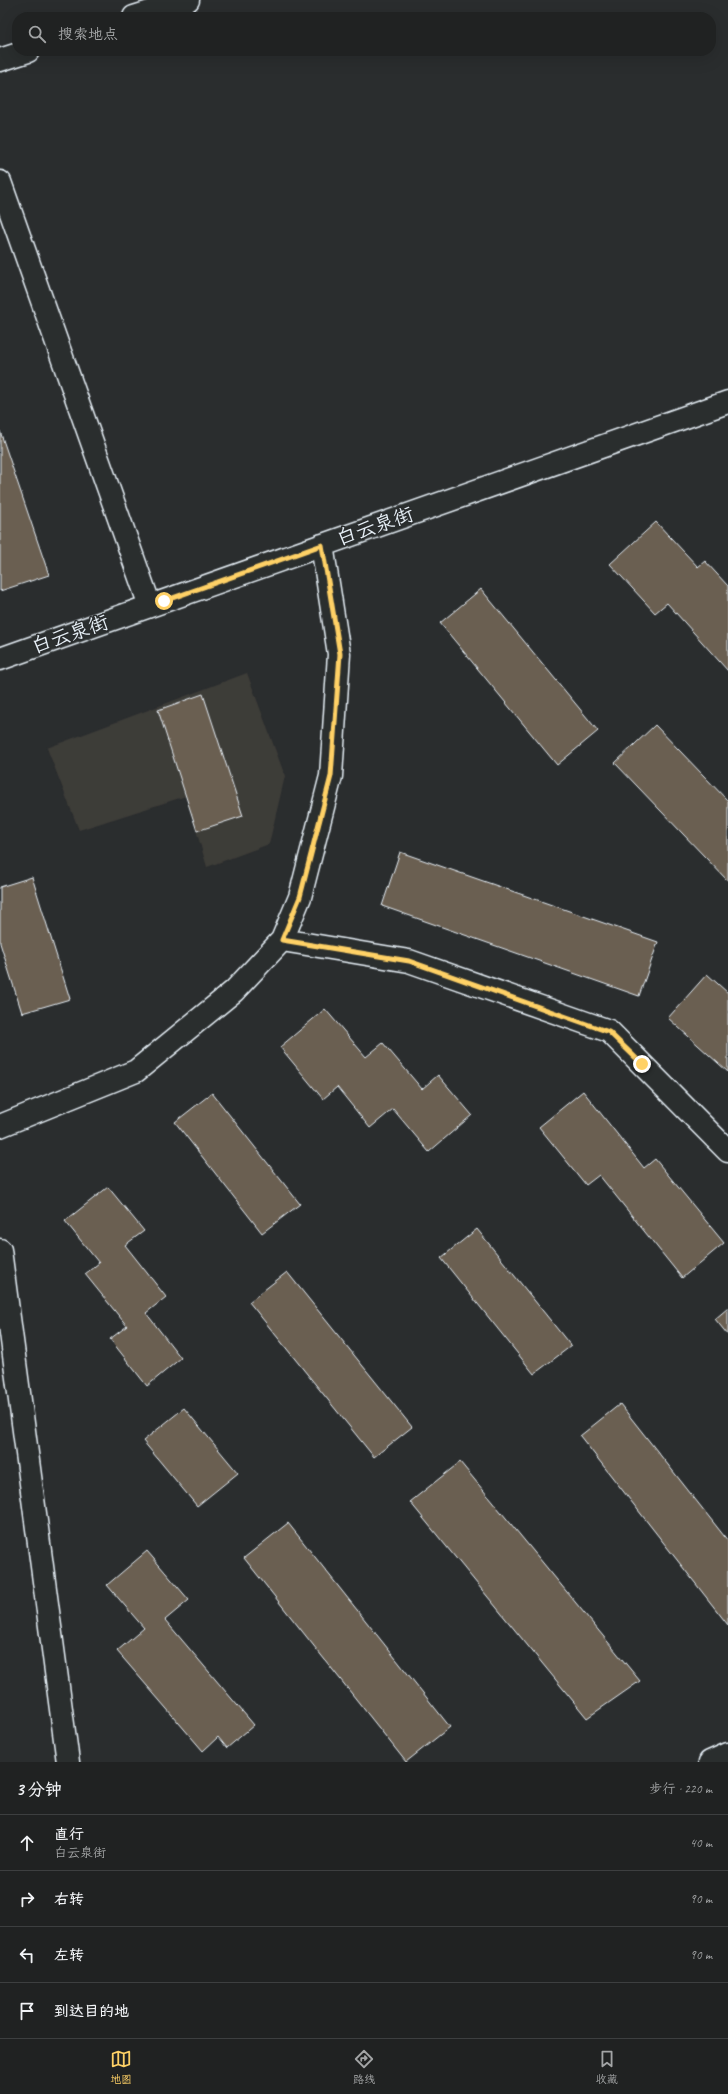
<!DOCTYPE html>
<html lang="zh">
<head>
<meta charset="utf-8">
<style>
	body { margin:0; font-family:Caveat,"LXGW WenKai TC",sans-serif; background:#282a2a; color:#f1f3f6 }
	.stop { position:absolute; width:12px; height:12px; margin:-9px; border:3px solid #ffd166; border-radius:50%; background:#fff }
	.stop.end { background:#ffd166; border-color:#fff; box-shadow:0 1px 4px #0008 }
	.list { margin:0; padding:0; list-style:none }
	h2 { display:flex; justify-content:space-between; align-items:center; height:52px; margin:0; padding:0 16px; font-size:17px }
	h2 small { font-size:13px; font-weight:400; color:#a2a4a5 }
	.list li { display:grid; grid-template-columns:26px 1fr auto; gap:12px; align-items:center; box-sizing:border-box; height:56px; padding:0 16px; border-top:1px solid #3d3f40 }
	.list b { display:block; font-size:15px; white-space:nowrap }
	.list p { margin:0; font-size:13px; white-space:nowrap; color:#a2a4a5 }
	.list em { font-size:13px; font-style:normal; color:#a2a4a5 }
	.icon { flex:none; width:22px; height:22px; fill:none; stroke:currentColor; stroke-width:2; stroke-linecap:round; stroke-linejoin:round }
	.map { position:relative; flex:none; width:728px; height:1762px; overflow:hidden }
	.search { position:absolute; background:#202222; box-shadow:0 4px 16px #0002; left:12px; right:12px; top:12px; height:44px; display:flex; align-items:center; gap:10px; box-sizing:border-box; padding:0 14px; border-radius:16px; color:#a2a4a5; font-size:15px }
	.sheet { height:276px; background:#202222 }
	nav { display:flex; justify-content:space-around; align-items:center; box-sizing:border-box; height:56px; border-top:1px solid #3d3f40; background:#202222; font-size:11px; color:#a2a4a5 }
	nav a { display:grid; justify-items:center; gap:2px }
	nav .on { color:#ffd166 }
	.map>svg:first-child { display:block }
	.built { fill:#3e3c38 }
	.building { fill:#6b5e51; stroke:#e8f1f8 }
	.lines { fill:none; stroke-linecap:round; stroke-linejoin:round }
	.minor-casing { stroke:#e8f1f8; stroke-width:25 }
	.minor { stroke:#2a2d2e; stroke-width:22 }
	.route { stroke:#ffd166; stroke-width:5 }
	.labels { text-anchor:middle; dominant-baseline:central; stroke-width:3; stroke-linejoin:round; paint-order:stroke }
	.street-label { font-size:20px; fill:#e8f1f8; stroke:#2a2d2e }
</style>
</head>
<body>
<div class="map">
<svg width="728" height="1762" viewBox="0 0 728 1762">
	<rect width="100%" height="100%" fill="#2a2d2e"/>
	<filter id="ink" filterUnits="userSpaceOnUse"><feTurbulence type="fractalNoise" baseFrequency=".025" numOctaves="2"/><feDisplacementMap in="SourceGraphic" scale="8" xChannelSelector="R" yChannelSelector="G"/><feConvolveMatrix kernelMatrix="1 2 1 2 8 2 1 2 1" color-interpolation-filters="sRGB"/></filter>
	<g filter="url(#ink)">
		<!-- built -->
		<path class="built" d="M247,673L285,776L269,844L207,867L186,796L79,830L47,748Z"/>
		<!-- building -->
		<path class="building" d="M0,431L49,575L0,591Z
			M656,522L698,567L705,561L728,586V671L667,603L655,613L610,564Z
			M481,589L598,731L557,765L440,623Z
			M203,694L243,816L197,831L158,710Z
			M655,725L728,801V881L615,763Z
			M400,852L658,942L639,996L382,906Z
			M32,877L70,999L22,1013L0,943V887Z
			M707,974L728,993V1072L668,1018Z
			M325,1009L366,1057L383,1043L422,1089L438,1075L472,1115L429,1152L393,1109L370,1128L337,1087L323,1099L280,1047Z
			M583,1091L644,1168L655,1159L724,1243L682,1278L599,1175L586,1185L539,1127Z
			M212,1093L300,1204L262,1233L175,1122Z
			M108,1187L144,1231L125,1245L166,1297L146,1313L181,1358L147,1386L110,1339L127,1326L85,1274L99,1263L65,1221Z
			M477,1229L571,1346L534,1374L441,1258Z
			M287,1272L412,1427L374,1457L249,1302Z
			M728,1308V1335L715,1319Z
			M620,1404L728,1541V1625L580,1436Z
			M184,1408L238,1473L197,1506L143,1441Z
			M460,1462L640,1681L587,1718L410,1502Z
			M288,1523L450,1727L406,1762L244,1558Z
			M147,1551L189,1600L165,1620L254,1725L227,1748L218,1737L203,1751L117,1651L144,1628L107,1585Z"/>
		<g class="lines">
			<!-- minor casing -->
			<g class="minor-casing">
				<path id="minor" d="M134,17L188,0
					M0,60L28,51
					M0,182L150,606
					M0,659L728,402
					M282,940L409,961L609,1031L728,1151
					M0,1126L136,1071L234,991L282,940L300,897L331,776L339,654L322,545
					M0,1250L68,1762
					M710,1762L728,1754"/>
			</g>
			<!-- minor -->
			<use href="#minor" class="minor"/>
		</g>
	</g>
	<g class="lines" filter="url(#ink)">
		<!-- route -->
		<path class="route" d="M164,601L322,545L340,654L331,776L300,897L282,940L409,961L609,1032L642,1064"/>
	</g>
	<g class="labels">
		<!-- street labels -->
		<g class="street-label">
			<text transform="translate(375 526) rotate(-19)">白云泉街</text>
			<text transform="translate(70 634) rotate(-19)">白云泉街</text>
		</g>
	</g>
</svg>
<div class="stop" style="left:164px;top:601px"></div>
<div class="stop end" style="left:642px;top:1064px"></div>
<div class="search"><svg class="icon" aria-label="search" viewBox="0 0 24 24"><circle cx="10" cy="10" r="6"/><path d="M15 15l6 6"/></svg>搜索地点</div>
</div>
<section class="sheet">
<h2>3 分钟<small>步行 · 220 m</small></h2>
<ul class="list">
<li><svg class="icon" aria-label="ahead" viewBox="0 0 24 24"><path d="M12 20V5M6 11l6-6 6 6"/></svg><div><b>直行</b><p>白云泉街</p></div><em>40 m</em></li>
<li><svg class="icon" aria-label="right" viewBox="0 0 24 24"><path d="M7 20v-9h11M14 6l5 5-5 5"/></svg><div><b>右转</b></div><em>90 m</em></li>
<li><svg class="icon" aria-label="left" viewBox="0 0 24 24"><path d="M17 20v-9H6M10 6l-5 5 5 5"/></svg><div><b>左转</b></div><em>90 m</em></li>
<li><svg class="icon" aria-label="arrive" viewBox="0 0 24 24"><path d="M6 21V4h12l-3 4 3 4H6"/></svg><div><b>到达目的地</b></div></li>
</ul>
</section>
<nav>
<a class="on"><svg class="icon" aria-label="map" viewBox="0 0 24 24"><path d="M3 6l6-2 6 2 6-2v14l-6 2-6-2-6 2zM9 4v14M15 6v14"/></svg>地图</a>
<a><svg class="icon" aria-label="directions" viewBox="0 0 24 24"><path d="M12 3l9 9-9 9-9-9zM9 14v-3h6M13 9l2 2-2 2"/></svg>路线</a>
<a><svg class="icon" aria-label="saved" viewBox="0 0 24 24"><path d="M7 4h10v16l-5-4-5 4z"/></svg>收藏</a>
</nav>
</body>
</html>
